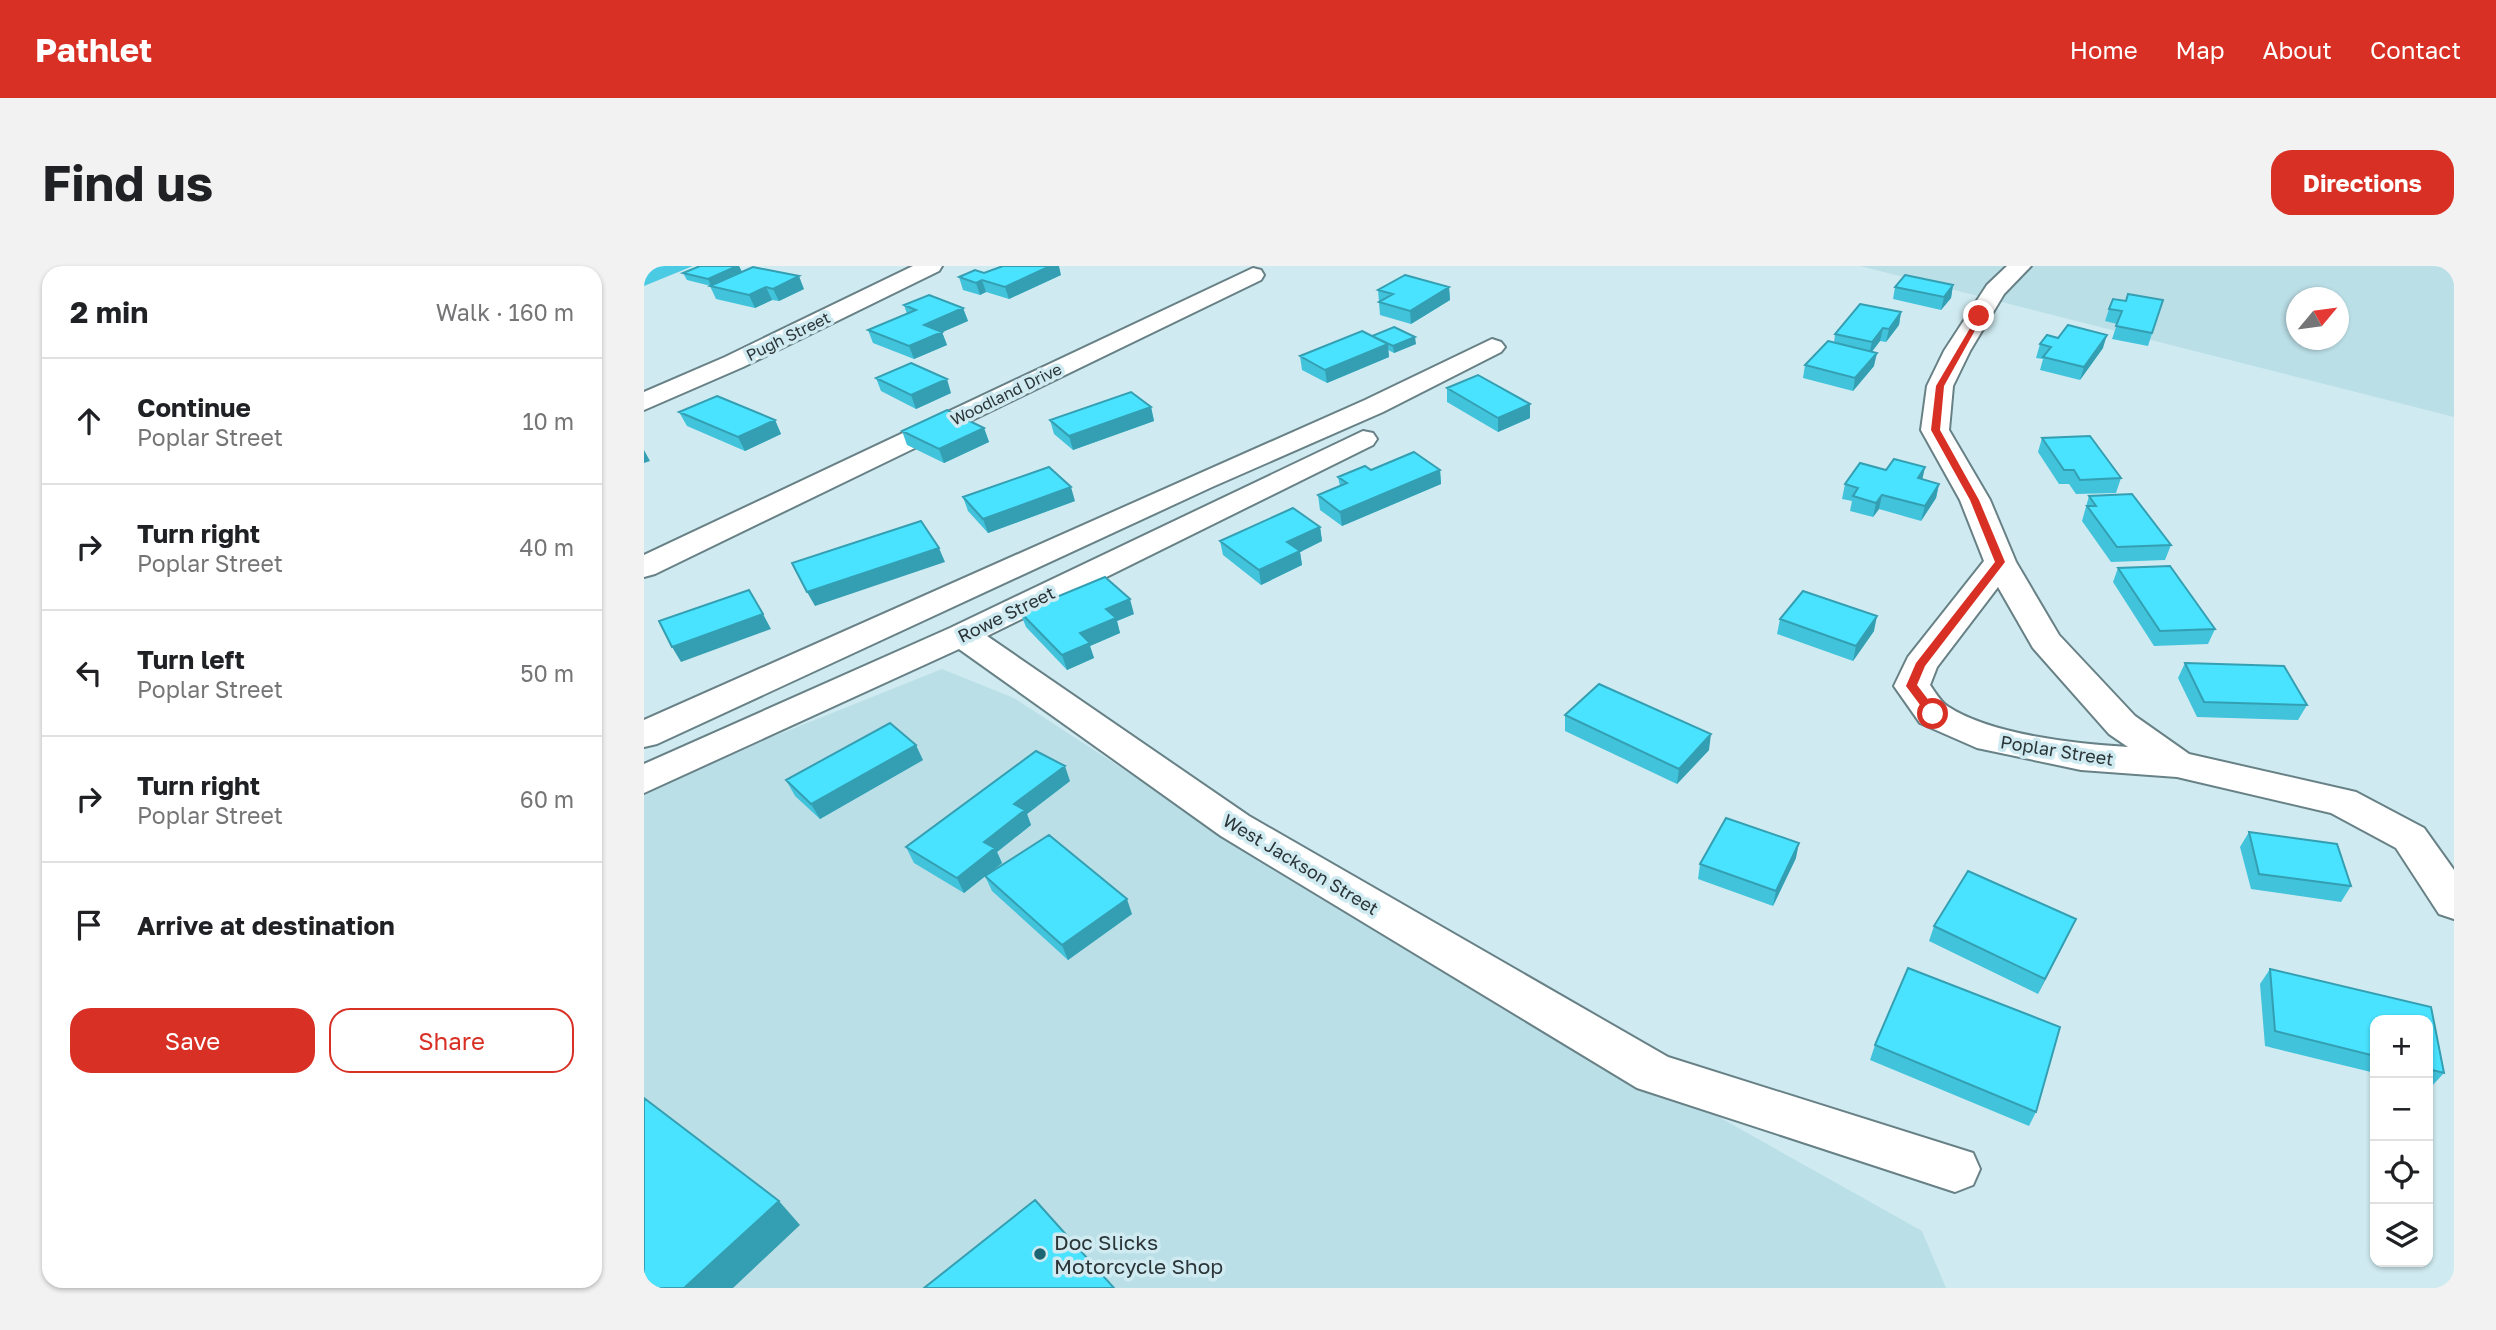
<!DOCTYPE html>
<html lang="en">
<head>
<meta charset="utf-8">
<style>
	body { margin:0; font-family:"Golos Text",sans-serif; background:#f2f2f2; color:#202124 }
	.controls { position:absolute; right:21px; bottom:21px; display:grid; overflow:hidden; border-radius:14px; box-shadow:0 2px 5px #0004 }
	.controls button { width:63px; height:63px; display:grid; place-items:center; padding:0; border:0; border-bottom:2px solid #e0e0e0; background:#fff; color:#202124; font:35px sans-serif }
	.compass { position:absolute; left:1642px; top:21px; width:63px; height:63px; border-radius:50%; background:#fff; box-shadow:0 2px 5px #0004; rotate:61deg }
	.stop { position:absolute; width:21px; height:21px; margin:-16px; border:5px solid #d93025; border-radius:50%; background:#fff }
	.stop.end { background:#d93025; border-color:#fff; box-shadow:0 2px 7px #0008 }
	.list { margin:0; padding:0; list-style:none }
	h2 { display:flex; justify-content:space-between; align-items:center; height:91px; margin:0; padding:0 28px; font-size:30px }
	h2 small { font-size:23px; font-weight:400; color:#757577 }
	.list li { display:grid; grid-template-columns:46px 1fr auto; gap:21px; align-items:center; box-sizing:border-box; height:126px; padding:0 28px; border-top:2px solid #e0e0e0 }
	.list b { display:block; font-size:26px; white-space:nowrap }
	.list p { margin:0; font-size:23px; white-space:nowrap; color:#757577 }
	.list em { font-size:23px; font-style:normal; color:#757577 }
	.actions { display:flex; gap:14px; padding:21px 28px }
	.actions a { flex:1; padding:16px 0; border:2px solid #d93025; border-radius:21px; text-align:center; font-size:24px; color:#d93025 }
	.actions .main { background:#d93025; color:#fff }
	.icon { flex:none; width:38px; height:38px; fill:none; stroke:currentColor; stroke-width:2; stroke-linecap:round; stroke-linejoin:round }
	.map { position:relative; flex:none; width:1810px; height:1022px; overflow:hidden; border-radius:21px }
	header { display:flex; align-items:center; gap:42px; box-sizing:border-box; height:98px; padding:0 35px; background:#d93025; color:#fff }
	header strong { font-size:33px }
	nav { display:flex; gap:38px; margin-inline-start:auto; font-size:24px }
	.intro { display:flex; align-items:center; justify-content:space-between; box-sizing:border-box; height:168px; padding:0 42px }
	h1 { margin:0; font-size:49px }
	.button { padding:18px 32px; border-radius:21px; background:#d93025; color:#fff; font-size:24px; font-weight:700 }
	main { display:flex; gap:42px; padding:0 42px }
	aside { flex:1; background:#fff; border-radius:21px; box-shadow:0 2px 5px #0004 }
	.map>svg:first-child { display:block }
	.built { fill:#bbdfe7; fill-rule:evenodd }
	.green { fill:#4bcbe3 }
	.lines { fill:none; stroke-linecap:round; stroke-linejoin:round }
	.minor-casing { stroke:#688186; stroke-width:4 }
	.minor { fill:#fff; fill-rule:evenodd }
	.wall { fill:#40c3db }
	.shaded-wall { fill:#349fb2 }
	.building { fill:#4ae3ff; stroke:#349fb2; stroke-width:2 }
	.route { fill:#d93025 }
	.poi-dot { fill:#1d6573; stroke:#cfebf1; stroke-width:2.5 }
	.labels { text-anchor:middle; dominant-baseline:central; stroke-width:7; stroke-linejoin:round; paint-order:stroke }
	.far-street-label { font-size:16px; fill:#2b3538; stroke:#cfebf1 }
	.street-label { font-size:18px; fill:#2b3538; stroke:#cfebf1 }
	.near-poi-label { font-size:21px; fill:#2b3538; stroke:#cfebf1; text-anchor:start }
</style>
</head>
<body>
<header>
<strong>Pathlet</strong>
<nav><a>Home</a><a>Map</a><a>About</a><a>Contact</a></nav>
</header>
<div class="intro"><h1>Find us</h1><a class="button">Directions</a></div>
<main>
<aside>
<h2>2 min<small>Walk · 160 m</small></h2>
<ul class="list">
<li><svg class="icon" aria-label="ahead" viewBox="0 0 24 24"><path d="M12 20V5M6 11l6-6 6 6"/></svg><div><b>Continue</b><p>Poplar Street</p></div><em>10 m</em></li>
<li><svg class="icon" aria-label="right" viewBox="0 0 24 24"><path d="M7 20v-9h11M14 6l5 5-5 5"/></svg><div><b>Turn right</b><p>Poplar Street</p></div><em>40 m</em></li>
<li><svg class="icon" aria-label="left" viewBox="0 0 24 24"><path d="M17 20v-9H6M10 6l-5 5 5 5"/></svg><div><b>Turn left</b><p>Poplar Street</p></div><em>50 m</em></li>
<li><svg class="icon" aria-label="right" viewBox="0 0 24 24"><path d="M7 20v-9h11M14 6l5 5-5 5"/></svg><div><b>Turn right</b><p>Poplar Street</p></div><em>60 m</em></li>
<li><svg class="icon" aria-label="arrive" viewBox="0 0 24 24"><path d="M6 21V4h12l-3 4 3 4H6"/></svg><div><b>Arrive at destination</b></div></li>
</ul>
<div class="actions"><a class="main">Save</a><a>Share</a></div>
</aside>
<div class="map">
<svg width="1810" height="1022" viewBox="0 0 1810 1022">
	<rect width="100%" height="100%" fill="#cfebf1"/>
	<!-- built -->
	<path class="built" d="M1216,0H1810V151ZM1652,32H1694V74H1652Z
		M298,403L370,432L633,603L1278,965L1302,1022H0V522Z"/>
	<!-- green -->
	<path class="green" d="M0,0H49L0,20Z"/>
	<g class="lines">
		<!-- minor casing -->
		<g class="minor-casing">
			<path id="minor" d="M269,0H298L295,5L99,101L0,144V126L81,91Z
				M1363,0H1387L1360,28L1326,85L1309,120L1305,164L1346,234L1372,296L1415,369L1491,450L1545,488L1712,526L1780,562L1810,604V653L1795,648L1752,582L1687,547L1533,511L1437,504L1333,482L1276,457L1250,420L1264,391L1340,295L1316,234L1277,164L1283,120L1300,85L1343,19ZM1354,321L1389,382L1465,468L1484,481C1432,478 1347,469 1303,440C1297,436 1291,426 1286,419L1293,401Z
				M609,2L617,4L620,9L617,14L11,308L0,311V289Z
				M848,73L857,76L861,81L857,86L739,146L568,221L13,478L0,481V454L721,134Z
				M719,165L729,167L733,173L729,179L343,370L605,550L1024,791L1329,887L1336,903L1329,919L1311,926L993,822L577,570L315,383L0,527V498L306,362Z"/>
		</g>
		<!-- minor -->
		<use href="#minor" class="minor"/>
	</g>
	<!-- wall -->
	<path class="wall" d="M56,0H95L98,6L67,20L43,14L39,7Z
		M109,1L160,23L135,35L128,34L111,42L72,33L66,20Z
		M340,7L417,9L365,33L342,26L336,29L319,24L315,11Z
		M1309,19L1307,32L1297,44L1249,33L1251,21Z
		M805,21L806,34L767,58L736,49L734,24Z
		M1519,34L1504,80L1468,73L1473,58L1461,55L1465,43L1482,35Z
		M260,39L319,42L324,55L298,66L303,79L270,93L229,77L224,64L263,48Z
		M1257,46L1255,59L1242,76L1236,75L1228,86L1230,100L1209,125L1159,112L1161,99L1190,77L1191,68Z
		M728,70L772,78L750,87L744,84L745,91L683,117L658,104L656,90Z
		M1396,78L1459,82L1436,114L1396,104L1399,93L1392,92Z
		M232,112L307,127L272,143L237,125Z
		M803,122L886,138V152L854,166L803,136Z
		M507,141L510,155L429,184L410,168L406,154Z
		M35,146L131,154L137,168L101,185L43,160Z
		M340,162L345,176L300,197L263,179L258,165Z
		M1398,172L1477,212L1472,227L1432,228L1425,218H1415L1394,186Z
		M1281,201L1278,213L1295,218L1292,232L1277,255L1235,243L1229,251L1206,245L1208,235L1198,233L1201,218L1242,204Z
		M727,204H796L797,218L698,260L676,244L674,229L696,220L694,211Z
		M1445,230L1527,279L1521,294L1467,296L1438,255Z
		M319,231L431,235L344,267L324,245Z
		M676,261L678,275L656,286L658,299L617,319L579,289L576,275Z
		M1474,302L1571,363L1564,378L1510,380L1469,316Z
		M376,346L490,348L473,355L476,367L446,380L450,392L423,404L382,361Z
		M1136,353L1230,365L1209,395L1133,368Z
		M1541,397L1663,439L1654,454L1553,451L1534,412Z
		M921,449L1065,484L1033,518L921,465Z
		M279,494L176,553L151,530L142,514Z
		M426,515L383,548L387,559L353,586L358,597L345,607L488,648L424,694L348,625L341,610L320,627L270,597L262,581Z
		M1605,566L1707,620L1697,636L1607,623L1596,581Z
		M1152,592L1129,640L1054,613L1056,598Z
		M1432,653L1394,728L1285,675L1290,660Z
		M1626,703L1787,741L1800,807L1787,821L1784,820V754H1731V807L1621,780L1616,718Z
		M1231,779L1392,846L1385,860L1226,794Z"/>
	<!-- shaded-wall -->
	<path class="shaded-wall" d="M93,0H95L98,6L67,20L64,13Z
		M406,0H415L417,9L365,33L361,21Z
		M155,10L160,23L135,35L129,23Z
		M338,14L342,26L336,29L332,17Z
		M1309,19L1307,32L1297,44L1300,31Z
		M122,21L128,34L111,42L105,29Z
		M805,21L806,34L767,58L766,45Z
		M319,42L324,55L285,72L280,59Z
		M1257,46L1255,59L1242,76L1245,63Z
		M1239,62L1236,75L1225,89L1228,76Z
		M298,66L303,79L270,93L265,80Z
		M1463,69L1459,82L1436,114L1440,101Z
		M771,71L772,78L750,87L749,80Z
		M744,78L745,91L683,117L681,104Z
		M1233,87L1230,100L1209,125L1211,112Z
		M303,113L307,127L272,143L267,129Z
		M886,138V152L854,166V152Z
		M507,141L510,155L429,184L425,170Z
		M131,154L137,168L101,185L94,171Z
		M340,162L345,176L300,197L295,183Z
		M0,184L6,195L0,197Z
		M1281,201L1278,215L1274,212Z
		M796,204L797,218L698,260L696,246Z
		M1295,218L1292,232L1277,255L1281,240Z
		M427,221L431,235L344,267L339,253Z
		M1238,229L1235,243L1229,251L1232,237Z
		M676,261L678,275L656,286L658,299L617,319L615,304L643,276Z
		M295,282L301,296L171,340L163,326Z
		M486,333L490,348L473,355L476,367L446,380L450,392L423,404L418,389L436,367L462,343Z
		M119,348L127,363L37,396L28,381Z
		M1233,350L1230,365L1209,395L1212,380Z
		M1067,468L1065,484L1033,518L1035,503Z
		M272,479L279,494L176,553L167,538Z
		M421,500L426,515L383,548L387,559L353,586L358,597L320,627L313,612L340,576L370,538Z
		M1155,577L1152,592L1129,640L1132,625Z
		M483,633L488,648L424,694L418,679Z
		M1432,653L1425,668L1394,728L1401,713Z
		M135,935L156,959L89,1022H40Z"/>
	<!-- building -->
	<path class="building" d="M56,0H93L64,13L39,7Z
		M359,0H406L361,21L338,14L332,17L315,11L331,4L340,7Z
		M109,1L155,10L129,23L122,21L105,29L66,20Z
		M761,9L805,21L766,45L735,36L749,28L734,24Z
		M1261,9L1309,19L1300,31L1251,21Z
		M1484,28L1519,34L1508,67L1472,60L1478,45L1465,43L1469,33L1482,35Z
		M285,29L319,42L280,59L298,66L265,80L224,64L272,44L260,39Z
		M1216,38L1257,46L1245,63L1239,62L1228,76L1191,68Z
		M1424,59L1463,69L1440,101L1399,91L1407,81L1396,78L1403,69L1414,72Z
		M750,61L771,71L749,80L728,70Z
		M718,65L744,78L681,104L656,90Z
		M1184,75L1233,87L1211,112L1161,99Z
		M267,97L303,113L267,129L232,112Z
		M834,109L886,138L854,152L803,122Z
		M487,126L507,141L425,170L406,154Z
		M73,130L131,154L94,171L35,146Z
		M303,144L340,162L295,183L258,165Z
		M1446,170L1477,212L1436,214L1430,204H1420L1398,172Z
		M770,186L796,204L696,246L674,229L703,217L694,211L721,200L727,204Z
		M1250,193L1281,201L1274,212L1295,218L1281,240L1238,229L1232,237L1209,230L1214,222L1201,218L1216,197L1242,204Z
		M405,201L427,221L339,253L319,231Z
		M1488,228L1527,279L1473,281L1443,240H1452L1445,230Z
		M649,242L676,261L643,276L656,285L615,304L576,275Z
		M277,255L295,282L163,326L148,297Z
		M1526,300L1571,363L1516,365L1474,302Z
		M461,311L486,333L462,343L472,352L436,367L446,377L418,389L376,346Z
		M105,324L119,348L28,381L15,355Z
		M1159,325L1233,350L1212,380L1136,353Z
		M1541,397L1640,400L1663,439L1560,436Z
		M955,418L1067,468L1035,503L921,449Z
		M246,457L272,479L167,538L142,514Z
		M392,485L421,500L370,538L381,544L340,576L351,582L313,612L262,581Z
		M1082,552L1155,577L1132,625L1056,598Z
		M1605,566L1693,578L1707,620L1615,608Z
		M405,569L483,633L418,679L341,610Z
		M1324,605L1432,653L1401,713L1290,660Z
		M1264,702L1416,761L1392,846L1231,779Z
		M1626,703L1787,741L1800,807L1784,803V754H1731V790L1631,765Z
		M0,832L135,935L40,1022H0Z
		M391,934L470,1022H280Z"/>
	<!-- route -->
	<path class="route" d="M1335,47L1339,50L1300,120L1296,164L1335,234L1361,296L1281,400L1273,419L1295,448L1289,452L1285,451L1262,420L1272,397L1351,296L1326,234L1287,164L1292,120Z"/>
	<!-- markers -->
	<circle class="poi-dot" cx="396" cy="988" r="7"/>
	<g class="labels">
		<!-- far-street labels -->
		<g class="far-street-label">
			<text transform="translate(144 70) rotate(-26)">Pugh Street</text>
			<text transform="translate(362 128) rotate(-26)">Woodland Drive</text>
		</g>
		<!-- street labels -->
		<g class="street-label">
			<text transform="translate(362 348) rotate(-26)">Rowe Street</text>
			<text transform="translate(1413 484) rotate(9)">Poplar Street</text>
			<text transform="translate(657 598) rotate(31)">West Jackson Street</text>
		</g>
		<!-- near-poi labels -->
		<g class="near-poi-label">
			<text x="410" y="976">Doc Slicks<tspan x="410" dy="24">Motorcycle Shop</tspan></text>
		</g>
	</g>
</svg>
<div class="controls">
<button>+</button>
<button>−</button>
<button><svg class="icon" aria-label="locate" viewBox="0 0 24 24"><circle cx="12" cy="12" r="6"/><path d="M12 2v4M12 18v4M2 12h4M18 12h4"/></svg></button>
<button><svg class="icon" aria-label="layers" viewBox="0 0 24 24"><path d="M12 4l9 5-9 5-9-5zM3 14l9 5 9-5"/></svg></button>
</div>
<svg class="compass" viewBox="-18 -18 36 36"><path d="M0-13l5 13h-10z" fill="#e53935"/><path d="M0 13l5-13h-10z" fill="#757577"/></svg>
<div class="stop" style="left:1289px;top:448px"></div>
<div class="stop end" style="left:1335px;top:50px"></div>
</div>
</main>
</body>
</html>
